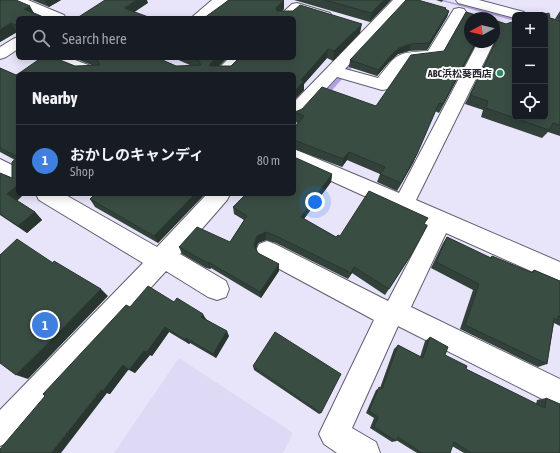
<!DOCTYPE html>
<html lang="en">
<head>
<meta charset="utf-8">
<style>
	body { margin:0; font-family:"Asap Condensed","Noto Sans JP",sans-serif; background:#242831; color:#f1f3f6 }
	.controls { position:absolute; right:12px; top:12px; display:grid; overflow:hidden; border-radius:6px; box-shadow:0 2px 10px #0003 }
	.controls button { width:36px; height:36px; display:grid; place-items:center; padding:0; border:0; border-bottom:1px solid #363941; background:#171b24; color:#f1f3f6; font:20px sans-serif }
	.compass { position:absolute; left:464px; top:12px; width:36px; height:36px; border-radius:50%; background:#171b24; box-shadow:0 2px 10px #0003; rotate:262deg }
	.you { position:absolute; left:315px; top:202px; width:14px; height:14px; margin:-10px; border:3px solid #fff; border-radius:50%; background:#1a73e8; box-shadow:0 0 0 6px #1a73e833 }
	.badge { display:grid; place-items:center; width:26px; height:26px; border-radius:50%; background:#1a73e8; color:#fff; font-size:13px; font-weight:700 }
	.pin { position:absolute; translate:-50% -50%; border:2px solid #fff; box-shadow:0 1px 4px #0006 }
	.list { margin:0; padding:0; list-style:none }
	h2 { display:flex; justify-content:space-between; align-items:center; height:52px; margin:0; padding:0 16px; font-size:17px }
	h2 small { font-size:13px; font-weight:400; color:#9ea1a6 }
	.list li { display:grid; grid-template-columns:26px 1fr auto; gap:12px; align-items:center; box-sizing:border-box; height:72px; padding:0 16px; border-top:1px solid #363941 }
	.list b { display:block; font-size:15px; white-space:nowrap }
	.list p { margin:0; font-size:13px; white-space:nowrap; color:#9ea1a6 }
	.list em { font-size:13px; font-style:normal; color:#9ea1a6 }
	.icon { flex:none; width:22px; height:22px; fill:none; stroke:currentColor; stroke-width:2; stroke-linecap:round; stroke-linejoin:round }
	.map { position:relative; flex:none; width:560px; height:453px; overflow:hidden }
	.search { position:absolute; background:#171b24; box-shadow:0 2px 10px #0003; left:16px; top:16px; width:280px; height:44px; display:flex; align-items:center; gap:10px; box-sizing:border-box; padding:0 14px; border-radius:6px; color:#9ea1a6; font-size:15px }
	.panel { position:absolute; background:#171b24; box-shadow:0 2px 10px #0003; left:16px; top:72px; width:280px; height:124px; border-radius:6px }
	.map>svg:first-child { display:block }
	.built { fill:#ded9f5 }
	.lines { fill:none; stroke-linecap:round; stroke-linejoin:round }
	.stream { fill:#afa1e4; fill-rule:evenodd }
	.minor-casing { stroke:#605d6f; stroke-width:2 }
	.minor { fill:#fff; fill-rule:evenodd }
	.wall { fill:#32423a }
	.shaded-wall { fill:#29362f }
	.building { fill:#3a4d43; stroke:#29362f }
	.poi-dot { fill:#2e8c64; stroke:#fff; stroke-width:1.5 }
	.labels { text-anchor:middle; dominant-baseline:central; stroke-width:4; stroke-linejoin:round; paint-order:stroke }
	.far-poi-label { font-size:10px; font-weight:bold; fill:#27252d; stroke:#fff; text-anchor:end }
</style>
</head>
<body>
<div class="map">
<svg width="560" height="453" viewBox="0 0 560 453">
	<rect width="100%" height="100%" fill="#e8e5fa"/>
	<!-- built -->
	<path class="built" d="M179,358L293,433L283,453H114Z"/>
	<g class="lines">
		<!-- stream -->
		<path class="stream" d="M438,0H444L515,19V21Z
			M354,60H356L358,61L326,97H322V95Z
			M304,115L306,116V118L296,129L294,130V125L302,116Z"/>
		<!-- minor casing -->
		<g class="minor-casing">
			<path id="minor" d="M9,0H28L64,15L66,18H47L11,3Z
				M212,0H228L207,18H191Z
				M393,0H408L345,69L378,78C398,53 395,53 428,51L454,9L459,8L464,9L466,12L439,59L410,62L407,63L388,89L382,90L337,77L300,117L294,119V102Z
				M456,0H479L524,12L526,15H515V18L458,3Z
				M297,3L330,13L332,16L330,19L325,20L299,12L293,18H277L292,4Z
				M18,37V49L6,57L0,59V47L13,39Z
				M478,42H494L416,200L560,262V284L446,233L411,307L560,379V408L398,326L352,428L376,442L380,453H337L324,444L319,434L374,320L259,258L256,251L259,244L267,241L275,244L388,301L428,225L294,164V149L399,193Z
				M48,58H70L101,70L103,74H80L50,61Z
				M229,58H247L231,74H213Z
				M0,159L18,168V185L0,176Z
				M36,194H64L157,247L207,194H230L227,200L180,254L226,281L229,289L226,297L217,300L208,297L166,271L10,441L0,446V410L143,263L39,200Z"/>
		</g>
		<!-- minor -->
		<use href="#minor" class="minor"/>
	</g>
	<!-- wall -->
	<path class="wall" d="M0,0L35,14L18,18V33L17,32L0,42Z
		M32,0H61L49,7Z
		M284,0V9L282,11L360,33L333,61L327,58L304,84V90L294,100V74H18L75,66H94L74,58H158L176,66H192L174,58H227L219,66H231L294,58L204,18Z
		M294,0H391L370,22Z
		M436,0H443L442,2Z
		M445,9L449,11L447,17L427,50L409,51L398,54L389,62L377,76L349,67L350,60Z
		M560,11V136L548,132L542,138L481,117L483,110L465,104L495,42H494V20L506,24L550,18L559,20L555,19Z
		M470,42H477L439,113L435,111L413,163L397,191L377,182L380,174L347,160L342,167L294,149V128L298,123L294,121V111L295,112L376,106L444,51Z
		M0,68L16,75L18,74V194H24L17,201L35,212L42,220L27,233L0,215V173L12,178L15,160L0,152Z
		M332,174L331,182L304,219L336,237L424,224L411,255L385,295L352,273L348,279L276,243L266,240L258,243L256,249L258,253L279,271L261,298L211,268L210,269L206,268L182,254L179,247L230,242L244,220L234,214L233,207Z
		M95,194H203V196L158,243L95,207L90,199Z
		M447,237L490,258L492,256L531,272L534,270L560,281V326L554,323L547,364L538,367L460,329L473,290L431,268L443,243Z
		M174,302L206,319L229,336L216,358L190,343L189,344L169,332L152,356L150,355L135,373L129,369L110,394L107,393L130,307Z
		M430,337L445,355L466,369L536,404L537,400L546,398L560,453H464L452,446L450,453H417L396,440V441L392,442L370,428L374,418L366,413L376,390L380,388L394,349L398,345L420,357L425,341Z
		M253,366L321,413L319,414L254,370Z"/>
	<!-- shaded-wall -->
	<path class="shaded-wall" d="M45,0H61L49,7Z
		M136,0H147L148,3L127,17L124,8Z
		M284,0V9L276,17V8Z
		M384,0H391L370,22L371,13Z
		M30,6L35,15L24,9Z
		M449,11L447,17L427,50L429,43Z
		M11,23L17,32L0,42V30Z
		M362,24L360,33L333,61L334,51Z
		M476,42H477L439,113L443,104Z
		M411,44L409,51L398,54L389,62L377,76L379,70L390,56L399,48Z
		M328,49L327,58L304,84V90L294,100V92L301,80Z
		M216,58H227L212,73V74L210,64Z
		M349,152L347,160L342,167L343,159Z
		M417,154L413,163L397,191L401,183Z
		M332,174L331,182L300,224L301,217Z
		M18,185V194H24L15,202L7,194Z
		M195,194H203V196L158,243L154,236Z
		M35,212L42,220L27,233L18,226Z
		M266,232V240L258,243L255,252L254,245L257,236Z
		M208,262L211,268L210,269L208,263Z
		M279,264V271L261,298L260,292Z
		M354,267L352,273L348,279Z
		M101,289L108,296L28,379L16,375Z
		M203,314L206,319L204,322L201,317Z
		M165,327L169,332L152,356L147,352Z
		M227,331L229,336L216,358L213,354Z
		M186,338L190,343L189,344L185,340Z
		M144,351L150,355L135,373L129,370Z
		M123,365L129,368L110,394L107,393L61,453H51L101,390Z"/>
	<!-- building -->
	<path class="building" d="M0,0H16L30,6L24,9L45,18H18V26L11,23L0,30Z
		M105,0H136L124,8L151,18H77Z
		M229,0H284L276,8L277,11H293L300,5L362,24L334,51L328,49L301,80L304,81L294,92V74H191L189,73L188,74H18L41,58H55L75,66L100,65L97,60L93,58H158L176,66L201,65L198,60L194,58H216L210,64V66H231L239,58H294V18H204Z
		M325,0H384L371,13Z
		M406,0H418L446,8L445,9L449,11L429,43L411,44L399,48L390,56L379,70L350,60Z
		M466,12L486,18H470V42H476L443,104L439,103L417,154L401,183L380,174L385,167L349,152L343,159L294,140V128L304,116L294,112V111L295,112L302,109L322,87L376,106L411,55L444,51Z
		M549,13L550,18L560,21V125L553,123L549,130L486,108L488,101L470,95L500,33L494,32V20L506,24L515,21V117H545V15H541Z
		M0,68L16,75L18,74V157L0,148Z
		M18,157V185L7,194L35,212L18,226L0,214V173L12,178V162Z
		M294,157L332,174L301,217L336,237L338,235L340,236L369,191L428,218L424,224L427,226L411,255L389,289L354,267L351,273L276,236L266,232L257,236L254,245L258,253L279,264L260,292L208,262V263L204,261L179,247L197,227L230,242L247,216L233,207L246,194H294Z
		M95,194H195L154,236L90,199Z
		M447,237L491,258L492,256L533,273L534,270L560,281V317L558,316V320L554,318L547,364L465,325L479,284L436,262Z
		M17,239L53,263L54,261L101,289L16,375L0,363V255Z
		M148,286L174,302L177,298L203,314L201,317L227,331L213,354L186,338L185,340L165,327L147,352L144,351L129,370L123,365L103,391L101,390L51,453H0V449L45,396L43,394L126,305L130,307Z
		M275,332L341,374L321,413L253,366Z
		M430,337L448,347L445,355L467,366L466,369L545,408L546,398L560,404V453H471L454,442L450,453H422L398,437L396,441L374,427L378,417L369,411L379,387L382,389L398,345L423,358Z"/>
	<!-- markers -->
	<circle class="poi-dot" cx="500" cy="73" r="4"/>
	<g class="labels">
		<!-- far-poi labels -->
		<g class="far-poi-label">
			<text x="492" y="73">ABC浜松葵西店</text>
		</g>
	</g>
</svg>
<div class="controls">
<button>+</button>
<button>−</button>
<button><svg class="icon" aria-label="locate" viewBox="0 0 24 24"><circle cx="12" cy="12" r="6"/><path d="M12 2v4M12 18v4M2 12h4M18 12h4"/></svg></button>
</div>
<svg class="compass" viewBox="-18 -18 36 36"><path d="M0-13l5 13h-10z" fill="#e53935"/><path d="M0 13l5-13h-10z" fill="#9ea1a6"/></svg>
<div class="you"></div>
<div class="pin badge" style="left:45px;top:325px;background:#3f7fe0">1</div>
<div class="search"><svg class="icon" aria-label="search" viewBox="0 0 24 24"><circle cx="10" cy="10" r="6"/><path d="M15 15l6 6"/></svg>Search here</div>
<section class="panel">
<h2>Nearby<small></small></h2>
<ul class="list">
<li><span class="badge" style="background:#3f7fe0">1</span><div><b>おかしのキャンディ</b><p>Shop</p></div><em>80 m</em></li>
</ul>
</section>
</div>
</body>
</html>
